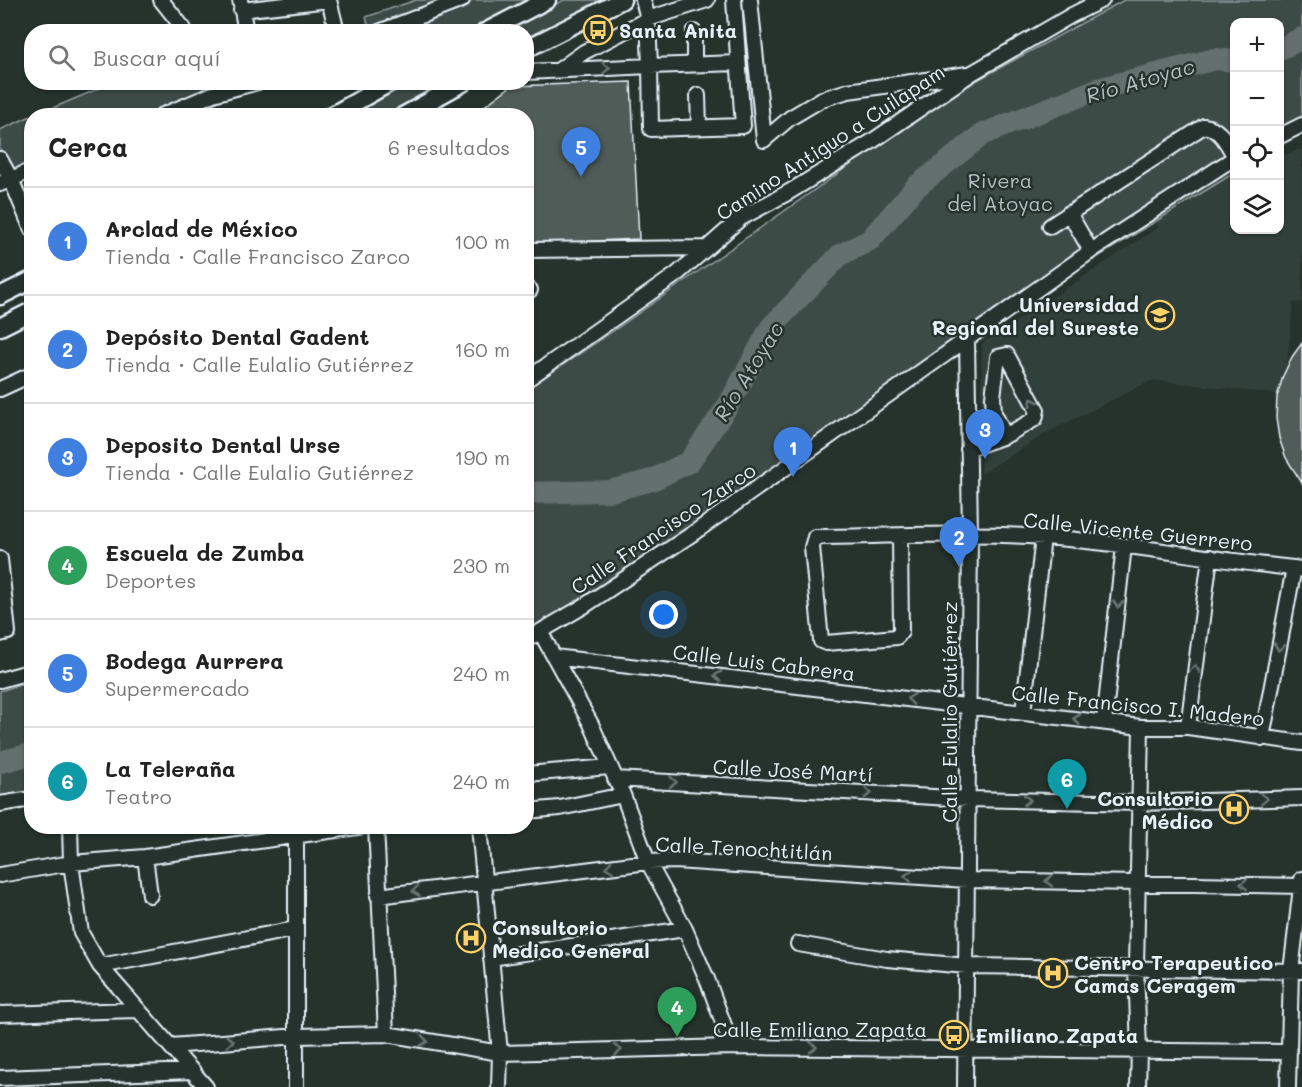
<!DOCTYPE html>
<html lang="es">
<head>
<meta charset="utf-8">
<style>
	body { margin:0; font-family:Mali,sans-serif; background:#f6f6f6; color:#222 }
	.controls { position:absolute; right:18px; top:18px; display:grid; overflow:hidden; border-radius:12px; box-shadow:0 2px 4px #0004 }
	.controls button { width:54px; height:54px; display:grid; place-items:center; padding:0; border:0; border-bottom:2px solid #e0e0e0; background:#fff; color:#222; font:30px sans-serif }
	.you { position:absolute; left:664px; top:615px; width:21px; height:21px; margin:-15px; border:4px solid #fff; border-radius:50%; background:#1a73e8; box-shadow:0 0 0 9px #1a73e833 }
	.badge { display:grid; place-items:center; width:39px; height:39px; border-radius:50%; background:#857141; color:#fff; font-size:20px; font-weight:700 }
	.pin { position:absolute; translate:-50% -50px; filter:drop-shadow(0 2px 3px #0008) }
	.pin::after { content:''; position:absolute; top:32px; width:21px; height:18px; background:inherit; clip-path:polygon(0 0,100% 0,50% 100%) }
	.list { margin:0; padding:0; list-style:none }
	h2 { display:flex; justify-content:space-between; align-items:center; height:78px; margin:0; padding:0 24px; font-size:26px }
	h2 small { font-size:20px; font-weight:400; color:#767676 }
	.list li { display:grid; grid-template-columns:39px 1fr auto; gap:18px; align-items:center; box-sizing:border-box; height:108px; padding:0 24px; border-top:2px solid #e0e0e0 }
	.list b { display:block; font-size:22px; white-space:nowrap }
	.list p { margin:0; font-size:20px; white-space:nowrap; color:#767676 }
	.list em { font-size:20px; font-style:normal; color:#767676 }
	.icon { flex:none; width:33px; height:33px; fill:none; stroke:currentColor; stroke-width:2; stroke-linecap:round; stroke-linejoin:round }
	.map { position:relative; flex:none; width:1302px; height:1087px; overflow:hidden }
	.search { position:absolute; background:#fff; box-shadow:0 2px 4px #0004; left:24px; top:24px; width:510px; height:66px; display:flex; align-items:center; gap:15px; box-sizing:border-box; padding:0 21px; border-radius:24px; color:#767676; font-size:22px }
	.panel { position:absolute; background:#fff; box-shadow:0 2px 4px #0004; left:24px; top:108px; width:510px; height:726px; border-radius:24px }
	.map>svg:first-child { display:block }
	.built { fill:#333f3a }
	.green { fill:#3e4b47; stroke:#939ea0; stroke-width:1.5 }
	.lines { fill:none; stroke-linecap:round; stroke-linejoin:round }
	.river { stroke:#636f6d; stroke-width:22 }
	.building { fill:#505c59; stroke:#e8f1f8; stroke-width:1.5 }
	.minor-casing { stroke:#e8f1f8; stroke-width:18 }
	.major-casing { stroke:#e8f1f8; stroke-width:21 }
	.minor { stroke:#26332d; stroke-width:14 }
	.major { stroke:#26332d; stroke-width:16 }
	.oneway { stroke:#6a7674 }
	.labels { text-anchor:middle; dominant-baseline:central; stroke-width:5; stroke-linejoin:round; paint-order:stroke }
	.poi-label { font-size:20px; font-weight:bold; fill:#e8f1f8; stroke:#26332d; text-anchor:start }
	.street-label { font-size:20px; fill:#e8f1f8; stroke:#26332d }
	.park-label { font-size:20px; fill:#b5bfc3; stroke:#26332d }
	.water-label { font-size:21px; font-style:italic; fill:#b3bdc0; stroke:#26332d }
</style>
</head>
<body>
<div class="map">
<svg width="1302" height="1087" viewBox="0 0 1302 1087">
	<rect width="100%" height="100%" fill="#26332d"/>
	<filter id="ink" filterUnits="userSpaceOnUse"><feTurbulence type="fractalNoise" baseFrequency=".0167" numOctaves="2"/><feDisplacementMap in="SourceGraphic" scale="12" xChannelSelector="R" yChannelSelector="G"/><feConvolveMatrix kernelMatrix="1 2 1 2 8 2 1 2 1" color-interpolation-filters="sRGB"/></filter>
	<g filter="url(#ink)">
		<!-- built -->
		<path class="built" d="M1298,150H1302V302L1293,303L1284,395L1152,380L1050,431L981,474L982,344L1159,227L1153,218L1234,174V230H1280V157Z"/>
		<!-- green -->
		<path class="green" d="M416,0H535L482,31H440L438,27L426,31H370L366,17Z
			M564,0H610L527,42L526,32H499Z
			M1124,0H1302V131L1280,145V22H1234V173L967,338L807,452L527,639V389L606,336L950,95Z
			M112,83H208L217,102L183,115L34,116Z
			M403,83H450L389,115L341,116Z
			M31,116V178L2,190L0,185V130Z
			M31,681V796L0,802V691Z"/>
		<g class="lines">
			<!-- river -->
			<path class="river" d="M1280,49L1302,38
				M526,493L610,491L652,480L689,462L729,404L771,327L840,255L870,240L916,187L983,134L1098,89L1215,59L1234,61
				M0,762L32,754"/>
		</g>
		<!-- building -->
		<path class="building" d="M631,82L639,239L526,244V116H482V108L511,86Z
			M1302,343V483L1286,458L1279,438L1276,418L1277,397L1283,376L1292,357Z"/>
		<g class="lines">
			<!-- minor casing -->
			<g class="minor-casing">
				<path id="minor" d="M161,0L184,29
					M240,0L246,32
					M734,0L743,126L651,129L650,66L738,63
					M750,0L764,140
					M241,10L329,0L337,32
					M379,32L462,0
					M694,32V64
					M559,70L584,52L648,19L707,0
					M526,72L650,66L648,19L643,0
					M698,95L699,127
					M161,116L213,94L258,82
					M1280,136L1302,125
					M764,140L790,118L822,99L848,91L968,74
					M0,159L11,179L32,230
					M0,184L32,170
					M1069,213L1091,251
					M1050,226L1204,126C1220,128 1226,142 1234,155
					M526,250L707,248L741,218L789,192L871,142L972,73L1072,15L1102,0
					M526,291L530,290
					M526,380L677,274L707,248
					M0,389L26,377
					M968,449L1005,436L1035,419L1037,410L1007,355L998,357L993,397L994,413L1005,436
					M900,536L901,632L897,637L826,643L821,641L812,547L815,537C891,536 968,532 1044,537C1130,543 1216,561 1302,569
					M0,559L8,632L0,634
					M541,633L591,724L623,795L648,862L685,929L707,979L732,1047
					M526,640L584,606L695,532L1091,251L1234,158
					M554,657L1141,727H1188L1302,743
					M0,680L32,671
					M1023,713L1043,537
					M1104,722L1124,546
					M1188,727L1210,557
					M1262,738L1294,568
					M526,774L610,767
					M615,779L969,799L1139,803L1302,798
					M0,804L32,799
					M526,811L560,808L623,795
					M70,826L71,863L81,933L100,966L206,1087
					M376,826L386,1034
					M479,826L500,1053L499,1087
					M296,828V1087
					M145,857L150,895
					M0,875L71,863L145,857L364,826
					M378,896L648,862L675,861L967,880L1302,886
					M798,944L887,959L967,966L1302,971
					M491,958L685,929
					M100,966L296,929
					M0,1014L137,1010
					M171,1046L297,1036L386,1034L500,1053L732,1047L1289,1052
					M0,1078L193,1071
					M965,1087L970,535L967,338
					M1138,1087L1139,1050L1136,967L1141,727
					M1288,1087L1291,971L1302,879"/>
			</g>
			<!-- major casing -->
			<g class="major-casing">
				<path id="major" d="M485,32L547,0
					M526,49L622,0
					M331,116L391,82
					M403,116L464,82
					M0,296L32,280
					M0,327L32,311"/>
			</g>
			<!-- minor -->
			<use href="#minor" class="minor"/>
			<!-- major -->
			<use href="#major" class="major"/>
		</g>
		<!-- one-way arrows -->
		<defs><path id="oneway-chevron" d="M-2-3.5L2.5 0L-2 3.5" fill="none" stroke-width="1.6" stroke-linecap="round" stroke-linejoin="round" transform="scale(1.5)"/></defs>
		<g class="oneway">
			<use href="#oneway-chevron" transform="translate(606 68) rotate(-3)"/>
			<use href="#oneway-chevron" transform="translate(1033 402) rotate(-117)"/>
			<use href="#oneway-chevron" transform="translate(1118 604) rotate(96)"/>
			<use href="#oneway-chevron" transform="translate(1279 647) rotate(100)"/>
			<use href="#oneway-chevron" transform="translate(1195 669) rotate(-82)"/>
			<use href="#oneway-chevron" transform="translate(718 676) rotate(-173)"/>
			<use href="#oneway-chevron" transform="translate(911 699) rotate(-173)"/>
			<use href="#oneway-chevron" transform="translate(1077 719) rotate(-173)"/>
			<use href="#oneway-chevron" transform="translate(673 782) rotate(3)"/>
			<use href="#oneway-chevron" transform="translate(868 793) rotate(3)"/>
			<use href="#oneway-chevron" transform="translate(1264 799) rotate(-2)"/>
			<use href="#oneway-chevron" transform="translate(1027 800) rotate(1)"/>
			<use href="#oneway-chevron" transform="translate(609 867) rotate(172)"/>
			<use href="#oneway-chevron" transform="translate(908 876) rotate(-176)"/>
			<use href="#oneway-chevron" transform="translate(1049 881) rotate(-179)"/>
			<use href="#oneway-chevron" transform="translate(1244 884) rotate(-179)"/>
			<use href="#oneway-chevron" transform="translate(416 891) rotate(174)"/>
			<use href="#oneway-chevron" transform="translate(230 1041) rotate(-4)"/>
			<use href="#oneway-chevron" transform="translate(424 1041) rotate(9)"/>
			<use href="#oneway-chevron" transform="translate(813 1047) rotate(1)"/>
			<use href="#oneway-chevron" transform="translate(618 1050) rotate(-2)"/>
		</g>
	</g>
	<!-- icons -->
	<defs>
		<g id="bus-ring" transform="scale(1.5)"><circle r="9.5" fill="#26332d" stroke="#ffd166" stroke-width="1.5"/><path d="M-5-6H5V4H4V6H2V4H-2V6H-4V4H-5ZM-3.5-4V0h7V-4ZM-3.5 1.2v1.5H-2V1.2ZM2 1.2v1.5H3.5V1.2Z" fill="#ffd166"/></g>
		<g id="university-ring" transform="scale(1.5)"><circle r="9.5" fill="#26332d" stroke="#ffd166" stroke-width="1.5"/><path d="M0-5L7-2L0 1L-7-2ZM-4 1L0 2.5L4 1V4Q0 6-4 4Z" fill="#ffd166"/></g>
		<g id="hospital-ring" transform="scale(1.5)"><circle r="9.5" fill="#26332d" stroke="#ffd166" stroke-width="1.5"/><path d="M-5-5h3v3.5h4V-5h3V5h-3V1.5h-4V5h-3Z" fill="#ffd166"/></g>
	</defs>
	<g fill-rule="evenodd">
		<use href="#bus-ring" x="598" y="30"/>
		<use href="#university-ring" x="1160" y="315"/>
		<use href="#hospital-ring" x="1234" y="809"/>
		<use href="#hospital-ring" x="471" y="938"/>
		<use href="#hospital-ring" x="1053" y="973"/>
		<use href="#bus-ring" x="954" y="1035"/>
	</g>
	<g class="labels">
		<!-- poi labels -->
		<g class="poi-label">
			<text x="619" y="30">Santa Anita</text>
			<text x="1139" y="304" text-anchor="end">Universidad<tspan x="1139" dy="23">Regional del Sureste</tspan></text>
			<text x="1213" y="798" text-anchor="end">Consultorio<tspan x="1213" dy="23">Médico</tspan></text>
			<text x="492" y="927">Consultorio<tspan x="492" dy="23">Medico General</tspan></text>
			<text x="1074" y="962">Centro Terapeutico<tspan x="1074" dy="23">Camas Ceragem</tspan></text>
			<text x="975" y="1035">Emiliano Zapata</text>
		</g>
		<!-- street labels -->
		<g class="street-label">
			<text transform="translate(830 142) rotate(-33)">Camino Antiguo a Cuilapam</text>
			<text transform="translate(663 528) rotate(-34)">Calle Francisco Zarco</text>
			<text transform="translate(1138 531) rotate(6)">Calle Vicente Guerrero</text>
			<text transform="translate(764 662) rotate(7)">Calle Luis Cabrera</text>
			<text transform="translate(1138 705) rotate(6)">Calle Francisco I. Madero</text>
			<text transform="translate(949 712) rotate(-90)">Calle Eulalio Gutiérrez</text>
			<text transform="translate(793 770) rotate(3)">Calle José Martí</text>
			<text transform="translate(744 848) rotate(3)">Calle Tenochtitlán</text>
			<text x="820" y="1029">Calle Emiliano Zapata</text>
		</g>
		<!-- park labels -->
		<g class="park-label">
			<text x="1000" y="180">Rivera<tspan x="1000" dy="23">del Atoyac</tspan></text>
		</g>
		<!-- water labels -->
		<g class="water-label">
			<text transform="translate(1140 80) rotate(-16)">Río Atoyac</text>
			<text transform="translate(748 371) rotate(-58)">Río Atoyac</text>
		</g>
	</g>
</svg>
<div class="controls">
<button>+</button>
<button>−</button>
<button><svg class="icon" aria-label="locate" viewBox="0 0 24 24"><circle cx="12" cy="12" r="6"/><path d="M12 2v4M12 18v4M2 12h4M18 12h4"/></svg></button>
<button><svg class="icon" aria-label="layers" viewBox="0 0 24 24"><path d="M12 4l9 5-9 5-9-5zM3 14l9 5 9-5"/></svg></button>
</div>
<div class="you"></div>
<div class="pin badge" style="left:793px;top:477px;background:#3f7fe0">1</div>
<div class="pin badge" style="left:959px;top:567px;background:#3f7fe0">2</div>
<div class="pin badge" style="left:985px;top:459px;background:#3f7fe0">3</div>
<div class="pin badge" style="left:677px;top:1037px;background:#2e9e5b">4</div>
<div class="pin badge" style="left:581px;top:177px;background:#3f7fe0">5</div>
<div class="pin badge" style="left:1067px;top:809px;background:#0f9aa8">6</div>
<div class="search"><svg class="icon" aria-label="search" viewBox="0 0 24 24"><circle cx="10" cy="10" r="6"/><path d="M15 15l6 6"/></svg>Buscar aquí</div>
<section class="panel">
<h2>Cerca<small>6 resultados</small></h2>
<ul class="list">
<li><span class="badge" style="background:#3f7fe0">1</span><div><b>Arclad de México</b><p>Tienda · Calle Francisco Zarco</p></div><em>100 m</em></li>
<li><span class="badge" style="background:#3f7fe0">2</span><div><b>Depósito Dental Gadent</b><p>Tienda · Calle Eulalio Gutiérrez</p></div><em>160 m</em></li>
<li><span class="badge" style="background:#3f7fe0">3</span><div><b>Deposito Dental Urse</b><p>Tienda · Calle Eulalio Gutiérrez</p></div><em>190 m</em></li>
<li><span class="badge" style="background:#2e9e5b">4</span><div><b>Escuela de Zumba</b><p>Deportes</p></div><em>230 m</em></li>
<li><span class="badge" style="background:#3f7fe0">5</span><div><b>Bodega Aurrera</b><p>Supermercado</p></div><em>240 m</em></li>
<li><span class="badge" style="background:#0f9aa8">6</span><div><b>La Teleraña</b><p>Teatro</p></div><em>240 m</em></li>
</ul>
</section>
</div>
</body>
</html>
